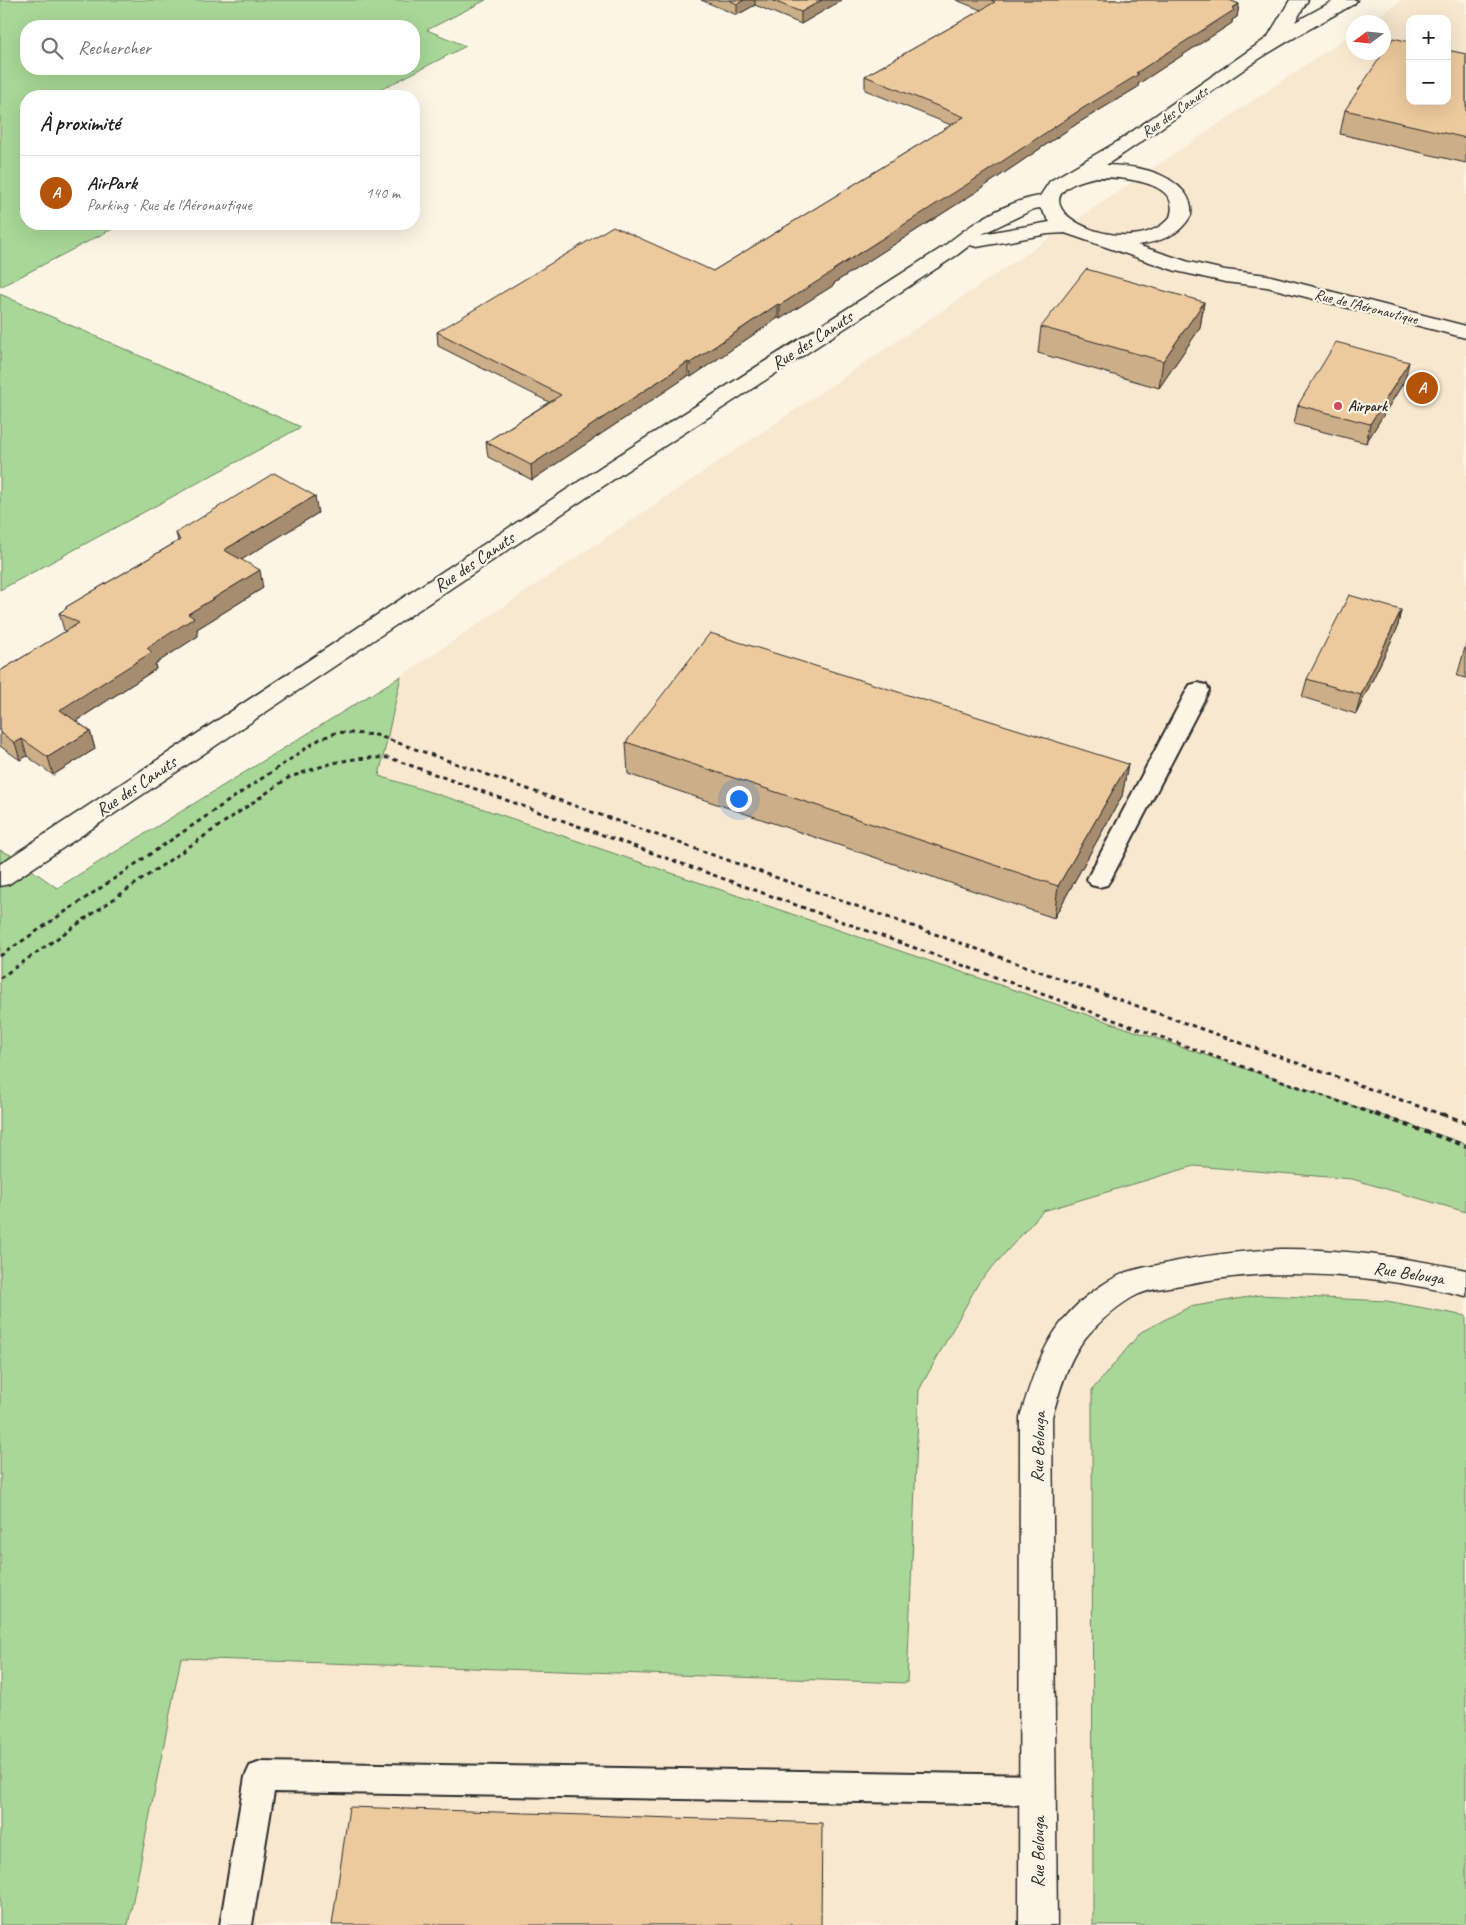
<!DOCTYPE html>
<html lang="fr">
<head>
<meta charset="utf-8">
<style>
	:root { --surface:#fff; --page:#f2f2f2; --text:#202124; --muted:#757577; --line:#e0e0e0; --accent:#b45309 }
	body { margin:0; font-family:Caveat,sans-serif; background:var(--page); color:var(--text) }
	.controls { position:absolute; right:15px; top:15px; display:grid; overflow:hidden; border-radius:10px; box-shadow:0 5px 20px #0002 }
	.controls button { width:45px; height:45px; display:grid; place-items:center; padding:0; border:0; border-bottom:1px solid var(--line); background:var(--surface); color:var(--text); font:25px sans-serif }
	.compass { position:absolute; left:1346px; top:15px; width:45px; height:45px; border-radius:50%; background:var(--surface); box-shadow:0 5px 20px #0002; rotate:255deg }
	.you { position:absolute; left:738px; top:798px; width:18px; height:18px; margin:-12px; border:4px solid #fff; border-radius:50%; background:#1a73e8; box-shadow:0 0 0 8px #1a73e833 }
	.badge { display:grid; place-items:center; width:32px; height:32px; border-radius:50%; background:var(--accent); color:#fff; font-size:16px; font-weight:700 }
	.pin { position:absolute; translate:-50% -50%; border:2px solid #fff; box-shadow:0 1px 5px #0006 }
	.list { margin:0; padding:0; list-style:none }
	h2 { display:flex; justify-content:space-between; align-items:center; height:65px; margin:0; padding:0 20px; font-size:21px }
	h2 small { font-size:16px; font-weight:400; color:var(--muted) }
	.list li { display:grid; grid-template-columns:32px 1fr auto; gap:15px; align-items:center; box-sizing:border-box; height:75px; padding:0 20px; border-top:1px solid var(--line) }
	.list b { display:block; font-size:19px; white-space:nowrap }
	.list p { margin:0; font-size:16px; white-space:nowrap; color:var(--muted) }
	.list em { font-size:16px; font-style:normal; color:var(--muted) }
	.icon { flex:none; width:28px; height:28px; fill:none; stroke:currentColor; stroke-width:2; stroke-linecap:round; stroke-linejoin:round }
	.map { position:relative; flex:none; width:1466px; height:1925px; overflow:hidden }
	.search { position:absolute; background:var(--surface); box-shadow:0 5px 20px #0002; left:20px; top:20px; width:400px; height:55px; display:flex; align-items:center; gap:12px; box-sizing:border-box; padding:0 18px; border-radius:20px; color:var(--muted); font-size:19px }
	.panel { position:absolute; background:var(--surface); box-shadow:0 5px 20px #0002; left:20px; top:90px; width:400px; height:140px; border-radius:20px }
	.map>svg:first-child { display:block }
</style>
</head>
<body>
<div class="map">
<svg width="1466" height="1925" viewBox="0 0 1466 1925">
	<rect width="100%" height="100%" fill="#fcf5e5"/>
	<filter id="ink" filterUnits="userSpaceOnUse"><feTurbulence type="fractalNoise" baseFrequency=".02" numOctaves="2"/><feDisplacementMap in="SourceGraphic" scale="10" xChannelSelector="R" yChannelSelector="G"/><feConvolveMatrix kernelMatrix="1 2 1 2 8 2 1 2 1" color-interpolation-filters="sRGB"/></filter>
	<g filter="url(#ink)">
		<path fill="#f8e8d0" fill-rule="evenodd" d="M1402,0H1457L1466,2V1925H128L181,1658L401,676L1353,33L1354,52H1384V22H1369ZM1410,19H1447V101H1410Z"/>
		<g fill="#a8d797" stroke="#6a8161" fill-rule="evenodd">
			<path d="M0,0H486L427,30L466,46L368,96H26V224H122L0,287ZM26,26H414V69H26Z"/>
			<path d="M0,293V294L301,427L0,590Z"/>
			<path d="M401,676L379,776L475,806L1466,1144V1212L1352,1179L1194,1166L1043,1211L979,1282L919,1390L907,1683L181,1658L128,1925H0V850L11,855L57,888Z"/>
			<path d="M1260,1295L1387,1301L1466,1316V1925H1093L1092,1390L1141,1332L1189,1307Z"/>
		</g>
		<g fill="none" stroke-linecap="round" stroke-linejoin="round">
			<g stroke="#2b2b2b" stroke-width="4">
				<g id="lane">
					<path d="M1198,683L1206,685L1209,690L1111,879L1107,885L1099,887L1091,885L1087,879L1187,690L1190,685Z"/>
					<path d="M261,1762L1038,1775L1049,1779L1054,1790L1049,1801L1038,1805L274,1792L252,1925H220L245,1777L250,1766Z"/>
				</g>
			</g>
			<g stroke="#2b2b2b" stroke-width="3">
				<g id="street">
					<path d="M1290,0H1308L1295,22L1335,0H1357L1354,4C1321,23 1288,40 1256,61C1205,95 1157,133 1106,165C1134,166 1166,170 1185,193C1190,200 1192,206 1191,215C1180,236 1159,242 1137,245L1189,262L1225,270L1267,275L1466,326V338L1267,287L1225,282L1176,271L1065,233L1048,234L977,247L970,245L957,255L629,469L9,884L0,886V864L613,459L943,247C970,224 1004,202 1040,196L1050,181L1117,142L1267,38ZM1096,177C1117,177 1183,180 1170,217C1129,268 995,198 1096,177ZM1040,208L1050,222L982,234L1034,209Z"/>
					<path d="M1281,1249C1344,1249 1404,1257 1466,1270V1296C1374,1275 1281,1265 1187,1284C1172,1287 1153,1288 1139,1294C1120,1303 1100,1321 1086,1337C1068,1359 1060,1390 1052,1417L1057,1925H1019L1020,1417C1030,1385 1040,1350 1061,1323C1074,1305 1096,1287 1116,1277C1131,1269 1147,1267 1164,1264C1203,1255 1241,1251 1281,1249Z"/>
				</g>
			</g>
			<g stroke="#2b2b2b" stroke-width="3" stroke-dasharray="4.5 4" stroke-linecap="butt">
				<path d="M0,956L320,739L338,732L376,735L1446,1116"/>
				<path d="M0,978L288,778C327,764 348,756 390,758L1379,1116"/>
			</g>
			<g stroke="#2b2b2b" stroke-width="4" stroke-dasharray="6 4.5" stroke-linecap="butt">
				<path d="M1375,1114L1466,1146"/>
				<path d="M1442,1114L1466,1123"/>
			</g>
			<use href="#lane" fill="#fcf5e5" fill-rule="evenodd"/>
			<use href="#street" fill="#fcf5e5" fill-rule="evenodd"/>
		</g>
		<g fill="#ccae88" stroke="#2b2b2b">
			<path d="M701,0H842L801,24L755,5L737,15Z"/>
			<path d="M956,0H1229L1239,4L1237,17L1232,20V23L1138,84V87L1078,123L976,192L834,283V285L780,319L778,318L691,377L688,376L532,480L488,457L486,442L549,402L438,346L437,332L713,271L951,125L865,90V76L981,10Z"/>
			<path d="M1466,54V163L1340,134L1345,110Z"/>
			<path d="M1204,302L1200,328L1159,388L1038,353L1041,327Z"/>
			<path d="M1405,380L1366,443L1294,424L1298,405Z"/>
			<path d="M318,513L241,560L263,588L197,629L198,636L155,664L156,669L76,721L90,731L95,749L53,775L27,756L20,760L0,746V671L66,631L64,630L59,613L66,609V607L178,541L176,533Z"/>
			<path d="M1401,610L1397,629L1356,714L1302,697L1307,679Z"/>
			<path d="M1466,644V678L1457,676Z"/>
			<path d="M626,742L1128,764L1122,796L1054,918L628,774Z"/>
		</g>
		<g fill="#a68d6f" stroke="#2b2b2b">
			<path d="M744,0H755V5L737,15V4Z"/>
			<path d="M822,0H842L801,24V12Z"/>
			<path d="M1239,4L1237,17L1232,20V23L1138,84V87L1078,123L976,192L834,283V285L780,319V305L1136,73Z"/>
			<path d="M1204,302L1200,328L1159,388L1163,361Z"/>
			<path d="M778,304V318L691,377L690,363Z"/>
			<path d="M688,362V376L532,480L531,465Z"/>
			<path d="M1409,362L1405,380L1366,443L1370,424Z"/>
			<path d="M315,496L318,513L228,568L224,550Z"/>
			<path d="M260,570L263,588L197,629L198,636L155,664L156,669L65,728L60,710L147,648L188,614Z"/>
			<path d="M1401,610L1397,629L1356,714L1361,695Z"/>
			<path d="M90,731L95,749L53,775L48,757Z"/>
			<path d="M22,739L27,756L20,760L15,743Z"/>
			<path d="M1128,764L1122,796L1054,918L1058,886Z"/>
		</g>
		<g fill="#edca9e" stroke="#2b2b2b">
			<path d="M729,0H744L737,4Z"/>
			<path d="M771,0H822L801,12Z"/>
			<path d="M991,0H1229L1239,4L1232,8L1234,10L1136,73L1139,74L1080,110L977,178L833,270L834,271L780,305L778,304L690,363L688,362L531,465L486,442L561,395L437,332L613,226L713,271L964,117L865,76L995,2Z"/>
			<path d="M1393,38L1410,42V101H1447V50L1466,54V138L1345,110Z"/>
			<path d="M1086,269L1204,302L1163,361L1041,327Z"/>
			<path d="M1336,342L1409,362L1370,424L1298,405Z"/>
			<path d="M274,473L315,496L224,550L260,570L188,614L194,618L147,648L152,652L60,710L90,731L48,757L22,739L15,743L0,732V671L79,623L59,613L67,608L66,607L180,540L176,533Z"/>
			<path d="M1349,595L1401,610L1361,695L1307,679Z"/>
			<path d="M710,633L1128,764L1058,886L626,742Z"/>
			<path d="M349,1807L822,1823L821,1925H332Z"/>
		</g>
	</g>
	<circle fill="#d1495b" stroke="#fcf5e5" stroke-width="2" cx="1338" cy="406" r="5"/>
	<g text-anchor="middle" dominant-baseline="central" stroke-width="4.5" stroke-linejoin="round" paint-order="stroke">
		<g font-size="15" fill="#2b2b2b" stroke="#fcf5e5">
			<text transform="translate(1175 112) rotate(-35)">Rue des Canuts</text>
			<text transform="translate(1366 307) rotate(14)">Rue de l'Aéronautique</text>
		</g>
		<g font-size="15" font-weight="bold" fill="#2b2b2b" stroke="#fcf5e5" text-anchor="start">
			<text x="1348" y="406">Airpark</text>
		</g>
		<g font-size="18" fill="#2b2b2b" stroke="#fcf5e5">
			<text transform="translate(812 340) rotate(-33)">Rue des Canuts</text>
			<text transform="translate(474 562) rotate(-34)">Rue des Canuts</text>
			<text transform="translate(136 786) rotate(-34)">Rue des Canuts</text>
			<text transform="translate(1409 1273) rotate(9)">Rue Belouga</text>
			<text transform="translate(1038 1447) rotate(-88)">Rue Belouga</text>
			<text transform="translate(1038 1852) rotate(-90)">Rue Belouga</text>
		</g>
	</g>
</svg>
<div class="controls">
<button>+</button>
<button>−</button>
</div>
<svg class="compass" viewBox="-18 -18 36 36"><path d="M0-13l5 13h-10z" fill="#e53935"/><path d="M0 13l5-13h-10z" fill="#757577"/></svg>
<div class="you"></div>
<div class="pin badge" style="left:1422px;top:388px">A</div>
<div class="search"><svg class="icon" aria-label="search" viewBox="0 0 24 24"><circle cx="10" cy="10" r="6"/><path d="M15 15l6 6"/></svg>Rechercher</div>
<section class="panel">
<h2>À proximité<small></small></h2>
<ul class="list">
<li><span class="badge">A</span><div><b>AirPark</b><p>Parking · Rue de l'Aéronautique</p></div><em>140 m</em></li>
</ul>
</section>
</div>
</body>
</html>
